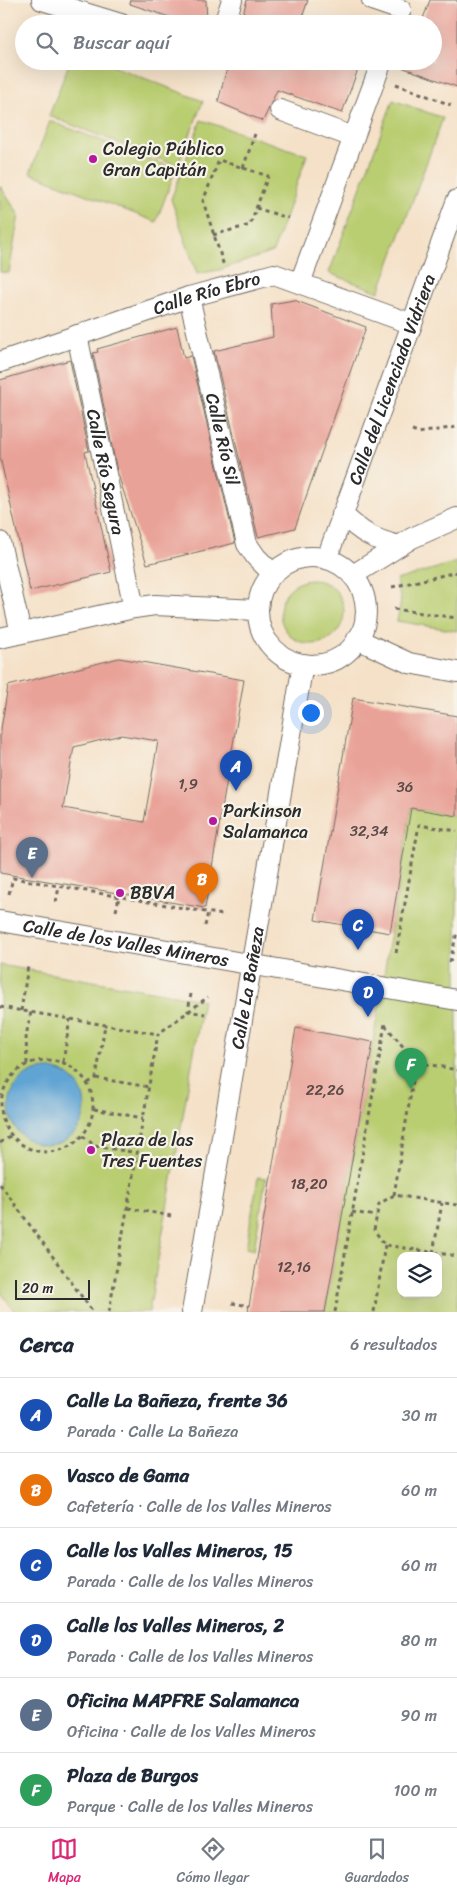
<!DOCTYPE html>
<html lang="es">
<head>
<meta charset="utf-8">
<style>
	:root { --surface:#fff; --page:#f2f2f3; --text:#1f2937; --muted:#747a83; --line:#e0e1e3; --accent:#db2777 }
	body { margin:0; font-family:Sriracha,sans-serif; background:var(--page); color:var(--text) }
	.controls { position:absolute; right:15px; bottom:15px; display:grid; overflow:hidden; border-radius:10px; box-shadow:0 5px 20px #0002 }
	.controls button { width:45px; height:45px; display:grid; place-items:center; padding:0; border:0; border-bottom:1px solid var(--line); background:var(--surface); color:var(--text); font:25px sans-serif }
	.scale { position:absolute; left:15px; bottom:12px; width:75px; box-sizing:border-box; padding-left:5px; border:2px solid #2b2b2b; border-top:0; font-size:14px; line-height:18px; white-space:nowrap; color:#2b2b2b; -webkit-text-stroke:4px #f7f3e8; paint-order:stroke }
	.you { position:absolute; left:310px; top:712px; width:18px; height:18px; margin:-12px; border:4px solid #fff; border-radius:50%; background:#1a73e8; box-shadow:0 0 0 8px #1a73e833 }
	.badge { display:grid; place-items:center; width:32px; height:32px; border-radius:50%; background:var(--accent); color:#fff; font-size:16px; font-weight:700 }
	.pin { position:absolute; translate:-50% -41px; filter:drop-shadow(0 1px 2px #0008) }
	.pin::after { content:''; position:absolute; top:26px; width:18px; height:15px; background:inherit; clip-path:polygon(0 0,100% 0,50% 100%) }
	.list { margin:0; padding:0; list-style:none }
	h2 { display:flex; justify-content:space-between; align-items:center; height:65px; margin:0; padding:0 20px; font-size:21px }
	h2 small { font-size:16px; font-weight:400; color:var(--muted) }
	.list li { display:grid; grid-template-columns:32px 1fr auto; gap:15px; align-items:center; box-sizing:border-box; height:75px; padding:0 20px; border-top:1px solid var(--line) }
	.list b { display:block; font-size:19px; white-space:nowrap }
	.list p { margin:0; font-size:16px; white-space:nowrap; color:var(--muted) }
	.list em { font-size:16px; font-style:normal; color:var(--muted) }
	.icon { flex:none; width:28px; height:28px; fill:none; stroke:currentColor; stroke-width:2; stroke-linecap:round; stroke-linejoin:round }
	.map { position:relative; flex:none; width:457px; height:1312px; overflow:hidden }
	.search { position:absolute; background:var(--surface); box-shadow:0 5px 20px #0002; left:15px; right:15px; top:15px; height:55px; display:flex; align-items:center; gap:12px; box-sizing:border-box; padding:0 18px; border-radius:28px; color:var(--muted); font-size:19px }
	.sheet { height:515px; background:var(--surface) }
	nav { display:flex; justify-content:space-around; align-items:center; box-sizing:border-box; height:70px; border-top:1px solid var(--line); background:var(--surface); font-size:14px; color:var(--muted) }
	nav a { display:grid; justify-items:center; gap:2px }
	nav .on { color:var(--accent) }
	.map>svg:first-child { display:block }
</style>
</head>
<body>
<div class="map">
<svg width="457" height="1312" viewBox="0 0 457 1312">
	<rect width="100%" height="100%" fill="#f7f3e8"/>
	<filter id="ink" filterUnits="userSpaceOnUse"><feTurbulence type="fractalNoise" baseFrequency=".02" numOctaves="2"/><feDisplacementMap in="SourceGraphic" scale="10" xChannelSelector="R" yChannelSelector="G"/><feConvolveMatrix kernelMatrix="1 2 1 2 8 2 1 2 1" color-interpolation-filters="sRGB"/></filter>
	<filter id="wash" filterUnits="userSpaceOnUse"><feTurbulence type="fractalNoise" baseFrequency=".0096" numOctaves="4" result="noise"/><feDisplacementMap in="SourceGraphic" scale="20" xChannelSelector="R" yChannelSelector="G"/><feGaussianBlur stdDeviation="1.12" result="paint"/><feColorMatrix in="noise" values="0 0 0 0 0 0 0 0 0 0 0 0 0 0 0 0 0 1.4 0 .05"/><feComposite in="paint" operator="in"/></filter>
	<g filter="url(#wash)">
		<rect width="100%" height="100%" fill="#f5e1c8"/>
		<g fill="#b9cd71" stroke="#727c4e" fill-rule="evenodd">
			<path d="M70,61H100L203,101L178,166L49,116Z"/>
			<path d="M393,100L443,118L379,292L329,273Z"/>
			<path d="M201,120L307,155L273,252L219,270L197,274L171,199Z"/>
			<path d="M50,121L176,169L156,222L30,173Z"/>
			<path d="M0,186L19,215L9,273L0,272Z"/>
			<path d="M457,562V631L397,621L401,601L396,580Z"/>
			<circle cx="312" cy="612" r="32"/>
			<path d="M411,808L457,816V1312H325L373,1042ZM401,1256H438V1293H401Z"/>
			<path d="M0,965L203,1000L149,1312H15L0,1291Z"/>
			<path d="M258,1177L266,1178L254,1250L246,1248Z"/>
		</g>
		<circle fill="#60a4d4" stroke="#466880" cx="47" cy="1107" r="38"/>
		<g id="blocks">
			<g fill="#e9a298" fill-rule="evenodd">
				<path d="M131,0H206L207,24H191L130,4Z"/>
				<path d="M247,0H308L300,24H240Z"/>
				<path d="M430,0H457V87L393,64L394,61H433V24H421Z"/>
				<path d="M229,61H361L342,113L277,90L263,121L218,102Z"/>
				<path d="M294,300L366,327L295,528L258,537L214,351L273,337L271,304Z"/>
				<path d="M177,327L184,358L191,356L235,543L147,564L117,471L93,353L98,352L97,349Z"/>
				<path d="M70,360L89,451L85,452L111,572L30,591L0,457V380Z"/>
				<path d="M119,658L244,680L205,908L0,873V735L8,686ZM121,735L158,741L144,822L63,808L74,747Z"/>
				<path d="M353,698L457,716V816L411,808L390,933L315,920Z"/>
				<path d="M296,1028L373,1042L325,1312H248Z"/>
			</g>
		</g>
	</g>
	<g filter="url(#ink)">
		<use href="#blocks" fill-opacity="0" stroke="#726b62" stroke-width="1"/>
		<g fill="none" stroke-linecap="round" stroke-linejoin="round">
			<g stroke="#726b62" stroke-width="22">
				<g id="minor">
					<path d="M42,0L121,24"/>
					<path d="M372,0L401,10"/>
					<path d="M224,24L232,0"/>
					<path d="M280,110L353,137"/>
					<path d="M300,283L382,61"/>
					<path id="s1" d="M189,297L247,544L256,557L272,573"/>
					<path id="s2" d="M77,335L134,608"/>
					<path id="s3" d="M0,362L189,297L274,274L412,324"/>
					<path d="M342,514C362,533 372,539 399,546"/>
					<path d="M0,542L21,633"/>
					<circle cx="312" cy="611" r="54"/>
					<path id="s4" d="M327,558L457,200"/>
					<path d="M353,575L412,538L457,518"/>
					<path d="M0,638L134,608L155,605L257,610"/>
					<path d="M357,639L409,663L457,672"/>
					<path id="s5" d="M0,921L457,1000"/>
					<path id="s6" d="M192,1312L303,664"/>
				</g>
			</g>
			<g stroke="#726b62" stroke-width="3" stroke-dasharray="4 4" stroke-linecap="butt">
				<path d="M396,84L451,105"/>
				<path d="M243,168L255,134"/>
				<path d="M256,208L288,218"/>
				<path d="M213,235L250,225L268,176L219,160L203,201L224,266"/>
				<path d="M412,431L418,433L457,427"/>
				<path d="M392,587L457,572"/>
				<path d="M394,609L457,618"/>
				<path d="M9,894L13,878L223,915"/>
				<path d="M56,902L59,887"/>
				<path d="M116,911L119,897"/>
				<path d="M205,926L208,912"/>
				<path d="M396,953L419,825L457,831"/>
				<path d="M450,962L457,932"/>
				<path d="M191,994L188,1011L205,1014"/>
				<path d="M0,1007L158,1034"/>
				<path d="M21,1011L28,966"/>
				<path d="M385,1025L416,1062"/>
				<circle cx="47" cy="1106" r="46"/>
				<path d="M63,1062L70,1019"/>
				<path d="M27,1064L26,1036L31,1012"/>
				<path d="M96,1078L149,1087"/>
				<path d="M88,1083L96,1078L105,1025"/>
				<path d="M94,1109L143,1118"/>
				<path d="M83,1136L95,1146L138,1153"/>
				<path d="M0,1143L11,1136"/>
				<path d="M0,1184L93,1312"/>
				<path d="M394,1195L416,1062L457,1070"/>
				<path d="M457,1205L394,1195L379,1204L374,1230L385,1245L457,1256"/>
				<path d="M128,1208L171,1216"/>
				<path d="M352,1212L376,1216"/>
				<path d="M433,1253L442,1203"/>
				<path d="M232,1303L249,1306"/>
				<path d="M109,1312L158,1034L208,997"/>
				<path d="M335,1312L385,1024"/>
				<path d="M374,1312L385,1245"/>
			</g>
			<use href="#minor" stroke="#fff" stroke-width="20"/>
		</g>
	</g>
	<g fill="#b5179e" stroke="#f7f3e8" stroke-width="2">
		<circle cx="93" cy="159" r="5"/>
		<circle cx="213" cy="821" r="5"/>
		<circle cx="120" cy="893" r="5"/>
		<circle cx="91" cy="1150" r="5"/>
	</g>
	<g text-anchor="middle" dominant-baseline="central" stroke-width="4.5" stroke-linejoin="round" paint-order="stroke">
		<g font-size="15" fill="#5a4946">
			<text x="188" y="784">1,9</text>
			<text x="405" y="787">36</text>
			<text x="369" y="831">32,34</text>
			<text x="325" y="1090">22,26</text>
			<text x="309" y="1184">18,20</text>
			<text x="294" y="1267">12,16</text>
		</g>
		<g font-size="18" fill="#2b2b2b" stroke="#f7f3e8" text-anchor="start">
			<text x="103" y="149">Colegio Público<tspan x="103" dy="21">Gran Capitán</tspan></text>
			<text x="223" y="811">Parkinson<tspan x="223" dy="21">Salamanca</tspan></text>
			<text x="130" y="893">BBVA</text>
			<text x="101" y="1140">Plaza de las<tspan x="101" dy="21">Tres Fuentes</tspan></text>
		</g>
		<g font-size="18" fill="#2b2b2b" stroke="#f7f3e8">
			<text stroke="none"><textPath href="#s3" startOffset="218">Calle Río Ebro</textPath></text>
			<text stroke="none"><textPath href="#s4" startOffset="190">Calle del Licenciado Vidriera</textPath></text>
			<text stroke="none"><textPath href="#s1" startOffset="146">Calle Río Sil</textPath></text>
			<text stroke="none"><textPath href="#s2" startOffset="140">Calle Río Segura</textPath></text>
			<text stroke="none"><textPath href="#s5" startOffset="128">Calle de los Valles Mineros</textPath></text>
			<text stroke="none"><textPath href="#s6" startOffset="329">Calle La Bañeza</textPath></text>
		</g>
	</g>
</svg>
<div class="controls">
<button><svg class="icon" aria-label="layers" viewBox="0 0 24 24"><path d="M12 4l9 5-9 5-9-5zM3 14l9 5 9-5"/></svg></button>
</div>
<div class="scale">20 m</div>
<div class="you"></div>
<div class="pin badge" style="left:236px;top:791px;background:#1a4fb4">A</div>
<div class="pin badge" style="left:202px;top:904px;background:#e8710a">B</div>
<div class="pin badge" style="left:358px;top:950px;background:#1a4fb4">C</div>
<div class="pin badge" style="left:368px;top:1017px;background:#1a4fb4">D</div>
<div class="pin badge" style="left:32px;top:878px;background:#5c6f8a">E</div>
<div class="pin badge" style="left:411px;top:1089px;background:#2e9e5b">F</div>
<div class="search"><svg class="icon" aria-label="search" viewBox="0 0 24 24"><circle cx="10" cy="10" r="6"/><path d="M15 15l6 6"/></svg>Buscar aquí</div>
</div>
<section class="sheet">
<h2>Cerca<small>6 resultados</small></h2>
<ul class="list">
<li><span class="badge" style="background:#1a4fb4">A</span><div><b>Calle La Bañeza, frente 36</b><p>Parada · Calle La Bañeza</p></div><em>30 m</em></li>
<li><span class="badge" style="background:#e8710a">B</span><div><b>Vasco de Gama</b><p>Cafetería · Calle de los Valles Mineros</p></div><em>60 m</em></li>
<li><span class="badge" style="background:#1a4fb4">C</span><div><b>Calle los Valles Mineros, 15</b><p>Parada · Calle de los Valles Mineros</p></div><em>60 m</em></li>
<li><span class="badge" style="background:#1a4fb4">D</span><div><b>Calle los Valles Mineros, 2</b><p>Parada · Calle de los Valles Mineros</p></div><em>80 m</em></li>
<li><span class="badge" style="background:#5c6f8a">E</span><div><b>Oficina MAPFRE Salamanca</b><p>Oficina · Calle de los Valles Mineros</p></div><em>90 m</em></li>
<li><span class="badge" style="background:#2e9e5b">F</span><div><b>Plaza de Burgos</b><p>Parque · Calle de los Valles Mineros</p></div><em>100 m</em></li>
</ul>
</section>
<nav>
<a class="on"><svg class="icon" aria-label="map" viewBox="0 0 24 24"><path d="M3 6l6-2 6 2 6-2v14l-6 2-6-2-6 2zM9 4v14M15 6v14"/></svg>Mapa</a>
<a><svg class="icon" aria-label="directions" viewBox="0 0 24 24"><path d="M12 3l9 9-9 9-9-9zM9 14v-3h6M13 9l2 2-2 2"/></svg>Cómo llegar</a>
<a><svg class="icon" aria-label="saved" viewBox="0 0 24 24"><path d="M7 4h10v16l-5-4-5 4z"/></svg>Guardados</a>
</nav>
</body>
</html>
